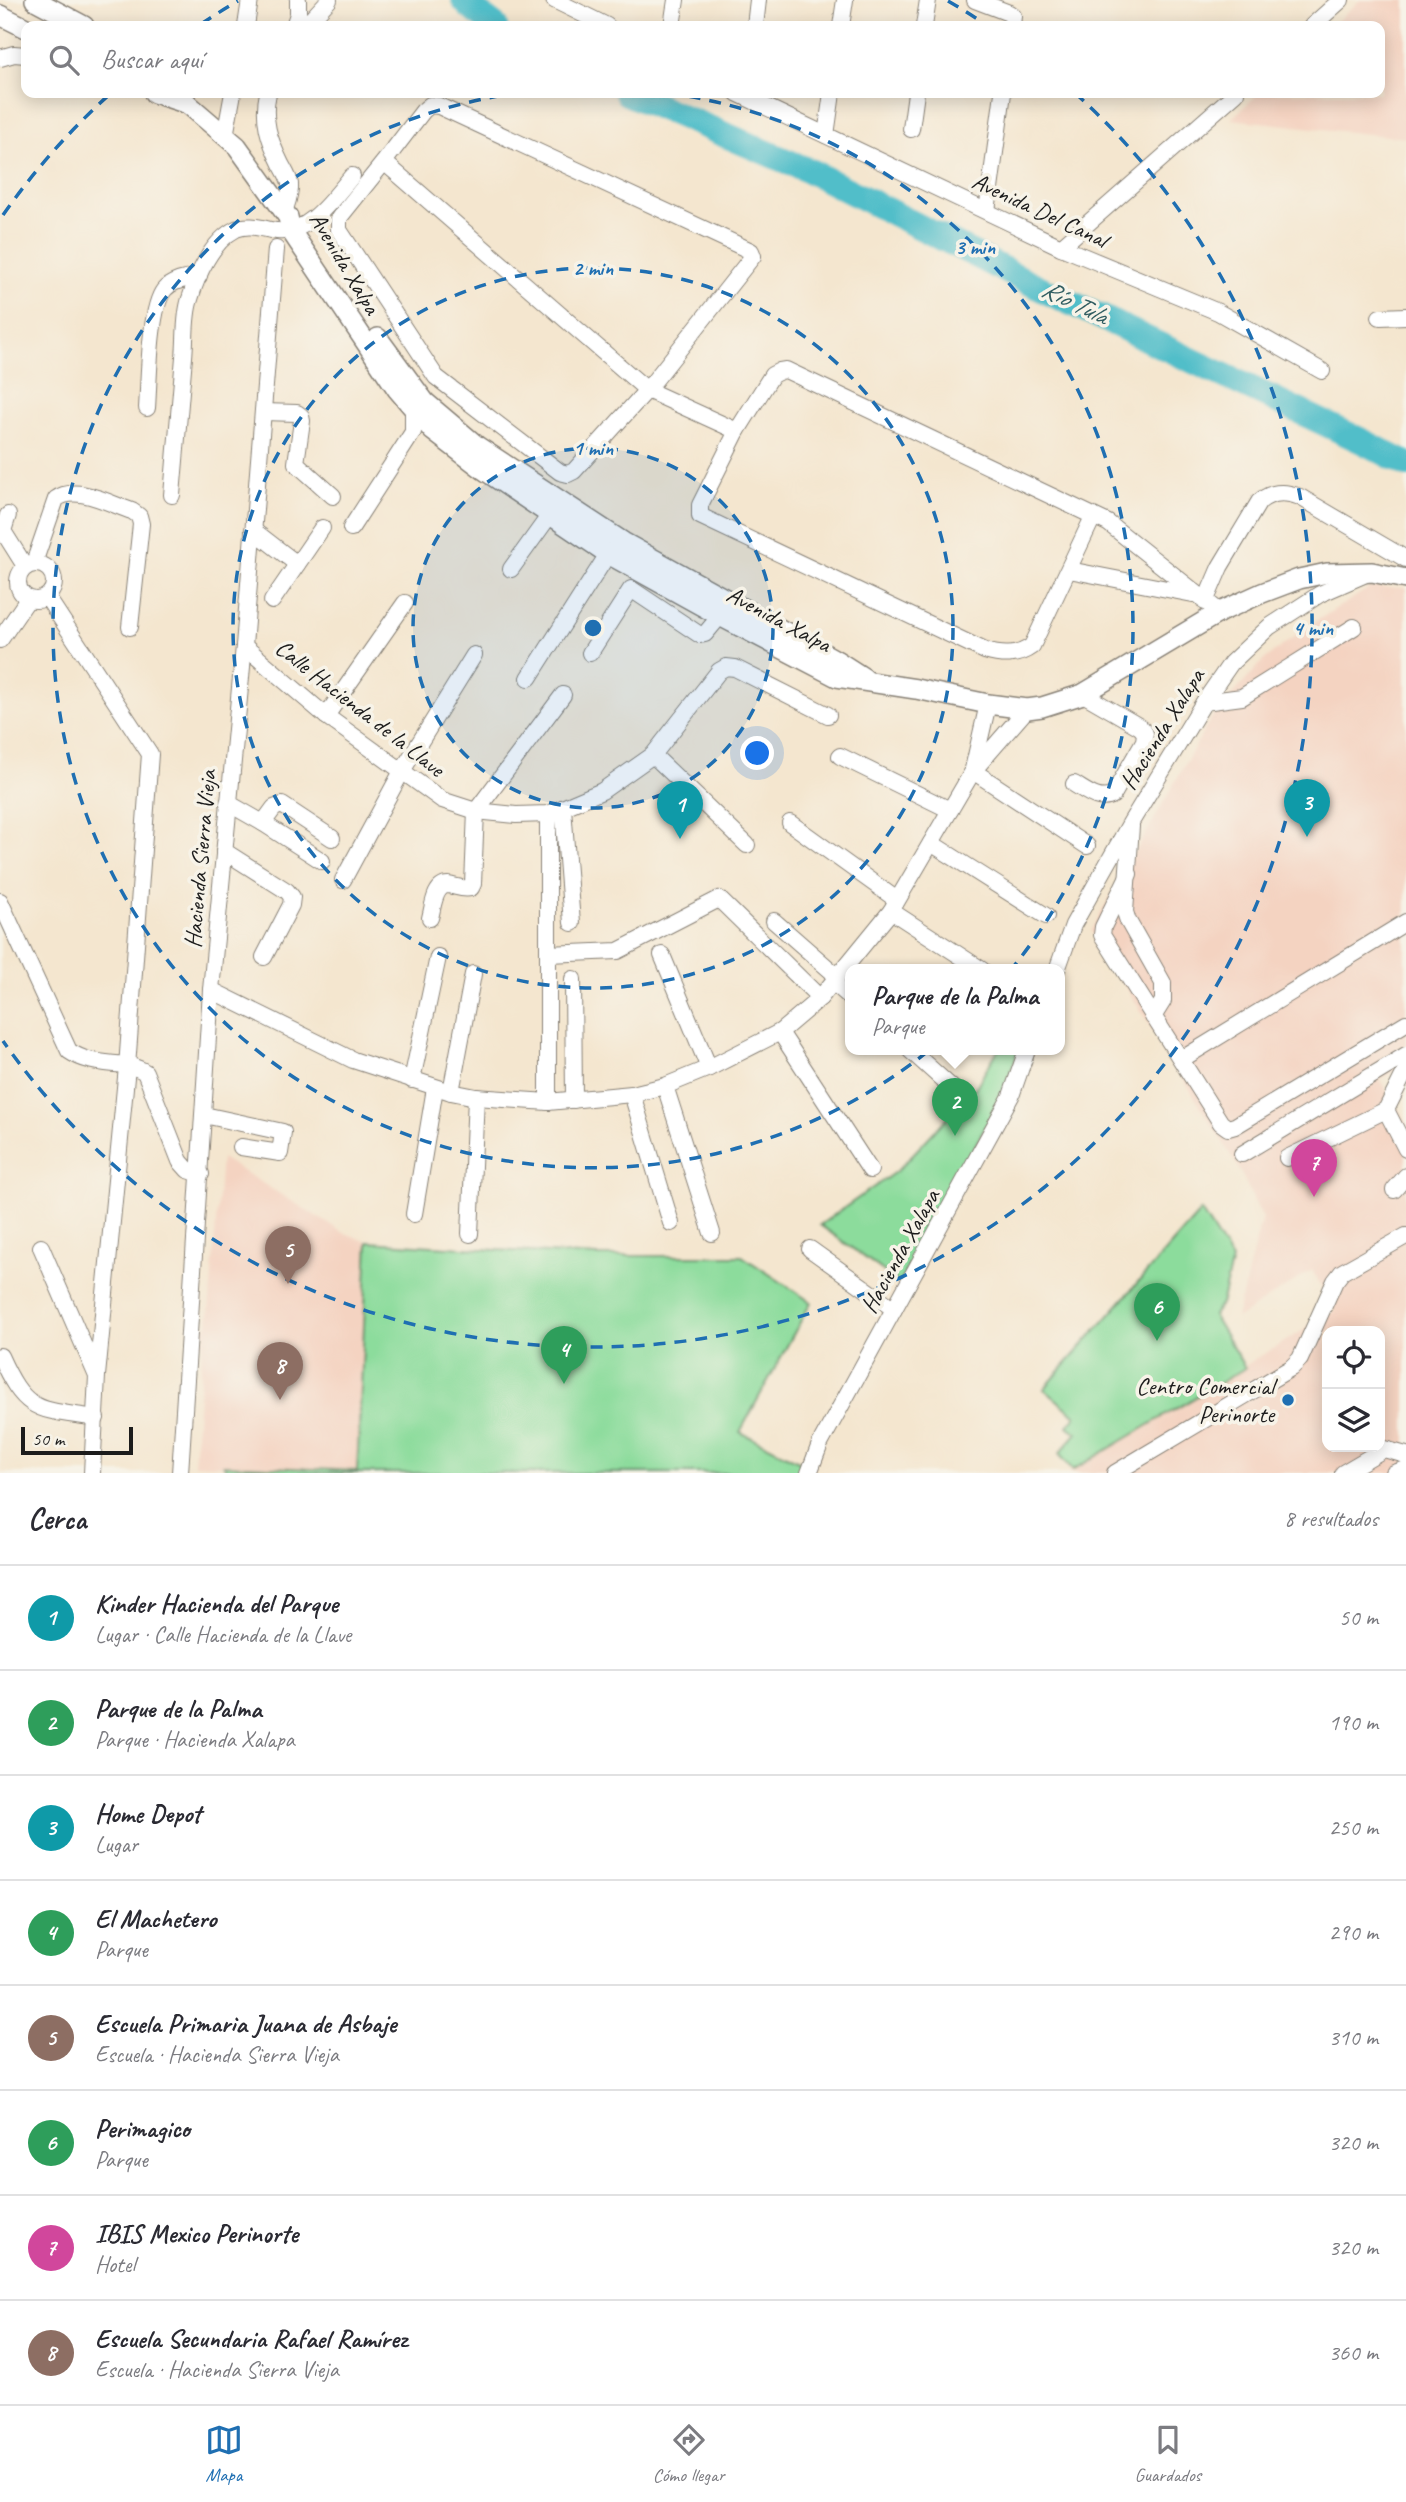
<!DOCTYPE html>
<html lang="es">
<head>
<meta charset="utf-8">
<style>
	:root { --surface:#fff; --page:#f7f7f7; --text:#2b2b33; --muted:#7c7c81; --line:#e1e1e2; --accent:#1f6fb2 }
	body { margin:0; font-family:Caveat,sans-serif; background:var(--page); color:var(--text) }
	.controls { position:absolute; right:21px; bottom:21px; display:grid; overflow:hidden; border-radius:14px; box-shadow:0 4px 18px #0003 }
	.controls button { width:63px; height:63px; display:grid; place-items:center; padding:0; border:0; border-bottom:2px solid var(--line); background:var(--surface); color:var(--text); font:35px sans-serif }
	.scale { position:absolute; left:21px; bottom:18px; width:112px; box-sizing:border-box; padding-left:7px; border:4px solid #1c1c1c; border-top:0; font-size:19px; line-height:24px; white-space:nowrap; color:#1c1c1c; -webkit-text-stroke:5px #f7f3e8; paint-order:stroke }
	.you { position:absolute; left:758px; top:754px; width:24px; height:24px; margin:-18px; border:5px solid #fff; border-radius:50%; background:#1a73e8; box-shadow:0 0 0 10px #1a73e833 }
	.badge { display:grid; place-items:center; width:46px; height:46px; border-radius:50%; background:var(--accent); color:#fff; font-size:23px; font-weight:700 }
	.pin { position:absolute; translate:-50% -58px; filter:drop-shadow(0 2px 4px #0008) }
	.pin::after { content:''; position:absolute; top:37px; width:24px; height:21px; background:inherit; clip-path:polygon(0 0,100% 0,50% 100%) }
	.popup { position:absolute; left:845px; top:964px; width:220px; height:91px; box-sizing:border-box; display:grid; place-content:center; border-radius:14px; background:var(--surface); filter:drop-shadow(0 2px 5px #0005); font-size:23px; white-space:nowrap; color:var(--muted) }
	.popup b { font-size:26px; color:var(--text) }
	.popup::after { content:''; position:absolute; left:50%; top:100%; margin-left:-14px; border:14px solid transparent; border-top-color:var(--surface) }
	.list { margin:0; padding:0; list-style:none }
	h2 { display:flex; justify-content:space-between; align-items:center; height:91px; margin:0; padding:0 28px; font-size:30px }
	h2 small { font-size:23px; font-weight:400; color:var(--muted) }
	.list li { display:grid; grid-template-columns:46px 1fr auto; gap:21px; align-items:center; box-sizing:border-box; height:105px; padding:0 28px; border-top:2px solid var(--line) }
	.list b { display:block; font-size:26px; white-space:nowrap }
	.list p { margin:0; font-size:23px; white-space:nowrap; color:var(--muted) }
	.list em { font-size:23px; font-style:normal; color:var(--muted) }
	.icon { flex:none; width:38px; height:38px; fill:none; stroke:currentColor; stroke-width:2; stroke-linecap:round; stroke-linejoin:round }
	.map { position:relative; flex:none; width:1406px; height:1473px; overflow:hidden }
	.search { position:absolute; background:var(--surface); box-shadow:0 4px 18px #0003; left:21px; right:21px; top:21px; height:77px; display:flex; align-items:center; gap:18px; box-sizing:border-box; padding:0 24px; border-radius:14px; color:var(--muted); font-size:26px }
	.sheet { height:931px; background:var(--surface) }
	nav { display:flex; justify-content:space-around; align-items:center; box-sizing:border-box; height:98px; border-top:2px solid var(--line); background:var(--surface); font-size:19px; color:var(--muted) }
	nav a { display:grid; justify-items:center; gap:4px }
	nav .on { color:var(--accent) }
	.map>svg:first-child { display:block }
</style>
</head>
<body>
<div class="map">
<svg width="1406" height="1473" viewBox="0 0 1406 1473">
	<rect width="100%" height="100%" fill="#f7f3e8"/>
	<filter id="ink" filterUnits="userSpaceOnUse"><feTurbulence type="fractalNoise" baseFrequency=".0143" numOctaves="2"/><feDisplacementMap in="SourceGraphic" scale="14" xChannelSelector="R" yChannelSelector="G"/><feConvolveMatrix kernelMatrix="1 2 1 2 8 2 1 2 1" color-interpolation-filters="sRGB"/></filter>
	<filter id="wash" filterUnits="userSpaceOnUse"><feTurbulence type="fractalNoise" baseFrequency=".00686" numOctaves="4" result="noise"/><feDisplacementMap in="SourceGraphic" scale="28" xChannelSelector="R" yChannelSelector="G"/><feGaussianBlur stdDeviation="1.57" result="paint"/><feColorMatrix in="noise" values="0 0 0 0 0 0 0 0 0 0 0 0 0 0 0 0 0 1.4 0 .05"/><feComposite in="paint" operator="in"/></filter>
	<g filter="url(#wash)">
		<rect width="100%" height="100%" fill="#f4e6cf"/>
		<g fill="#f4d3c1" fill-rule="evenodd">
			<path d="M1360,0H1406V138L1231,119L1259,93H1380V26H1332Z"/>
			<path d="M1371,587L1406,588V1064L1380,1080L1406,1122V1473H1068L1335,1311L1312,1270L1236,1319L1262,1217L1237,1165L1091,931L1210,720L1264,660L1308,626ZM1327,1331H1380V1447H1327Z"/>
			<path d="M221,1158L342,1232L368,1242L357,1471L194,1464L204,1326H208Z"/>
		</g>
		<g fill="#8cdc9c" stroke="#547c5c" stroke-width="2">
			<path d="M998,1050H1019L999,1102L900,1283L820,1225L898,1170L976,1087Z"/>
			<path d="M1201,1211L1232,1260L1221,1304L1213,1315L1245,1368L1073,1470L1059,1454L1077,1433L1068,1426L1076,1416L1044,1389Z"/>
			<path d="M368,1242L596,1256H742L811,1302L740,1432L809,1466L807,1473H228L224,1465L357,1471Z"/>
		</g>
		<g fill="none" stroke-linecap="round" stroke-linejoin="round">
			<g stroke="#51bec9" stroke-width="26">
				<path d="M464,0L470,7L495,26"/>
				<path d="M627,93L812,172L1050,293L1364,442L1406,464"/>
			</g>
		</g>
	</g>
	<g filter="url(#ink)">
		<g fill="none" stroke-linecap="round" stroke-linejoin="round">
			<g stroke="#888176" stroke-width="18">
				<g id="minor">
					<path d="M554,0L607,26"/>
					<path d="M975,0L1009,13L1013,16L1012,26"/>
					<path d="M246,26L250,0"/>
					<path d="M294,26L298,14V0"/>
					<path d="M305,26L329,0"/>
					<path d="M672,26L676,0"/>
					<path d="M755,26L758,0"/>
					<path d="M841,26L845,0"/>
					<path d="M924,26L928,0"/>
					<path d="M1312,26L1341,0"/>
					<path d="M0,58L14,54L26,55"/>
					<path d="M268,93C262,119 269,140 281,164C284,170 289,177 290,184C291,194 287,203 284,212"/>
					<path d="M737,93L1061,247L1218,312L1322,371"/>
					<path d="M911,129L916,93"/>
					<path d="M826,135L832,93"/>
					<path d="M225,136L233,93"/>
					<path d="M384,162L339,218V230L436,377L560,472L568,474L574,471L647,390L753,256L751,251L439,106L430,105L423,111L384,162L647,390L737,431L772,375L780,371L786,370L1108,523L1220,612"/>
					<path d="M987,211L1003,93"/>
					<path d="M1061,247L1236,93"/>
					<path d="M1380,317L1406,316"/>
					<path d="M147,408C149,382 149,309 164,290C172,280 187,279 199,276"/>
					<path d="M263,412L297,413L301,416L302,421L296,463L333,496"/>
					<path d="M737,431L700,505V516L985,651C1002,656 1017,657 1032,646L1093,517"/>
					<path d="M172,495C176,449 180,403 184,357C186,338 184,316 190,299C197,275 212,241 236,229C250,223 263,229 277,231C309,235 334,197 352,176"/>
					<path d="M8,515L3,531L25,566"/>
					<path d="M351,528L413,432V409L420,405"/>
					<path d="M253,530L297,564"/>
					<path d="M34,563L56,499C76,484 110,504 132,511L139,516L141,524L130,627"/>
					<circle cx="36" cy="582" r="18"/>
					<path d="M511,569L557,505"/>
					<path d="M1069,570L1193,594"/>
					<path d="M47,597L150,754L127,1067L97,1376L92,1473"/>
					<path d="M272,601L322,528"/>
					<path d="M1205,602L1220,567L1259,502C1271,491 1285,491 1300,497L1406,559"/>
					<path d="M0,640L28,599"/>
					<path d="M244,646L326,716L442,800L476,811L516,815L548,814L602,791L653,755L719,671L726,667L735,668L828,715"/>
					<path d="M590,653L631,589L700,635L705,634L720,616"/>
					<path d="M529,678L608,554"/>
					<path d="M1204,702L1242,697L1354,627"/>
					<path d="M326,716L405,603"/>
					<path d="M653,755L747,845"/>
					<path d="M840,756L950,810"/>
					<path d="M973,769L988,704"/>
					<path d="M973,771L1087,846"/>
					<path d="M1074,784C1086,791 1100,803 1113,795L1144,741L1145,733L1140,727L1083,694"/>
					<path d="M228,803L263,823"/>
					<path d="M563,808L572,923"/>
					<path d="M548,814V1102"/>
					<path d="M790,823L897,900"/>
					<path d="M1131,826L1125,912L1128,921L1163,983V1001L1153,1017"/>
					<path d="M931,843L1046,916"/>
					<path d="M224,851L287,891L292,897L291,905L264,957"/>
					<path d="M322,861L263,823L274,808L282,805L332,838"/>
					<path d="M1129,874L1103,927L1102,935L1221,1123L1228,1128L1235,1126L1406,1023"/>
					<path d="M343,880L402,771L474,655"/>
					<path d="M0,901L69,1051C95,1069 125,1059 145,1072L180,1161L188,1170L201,1174"/>
					<path d="M891,911L982,970"/>
					<path d="M430,918C433,908 434,885 448,885C456,886 462,890 471,888L473,884L476,811L563,695"/>
					<path d="M774,921L837,976"/>
					<path d="M548,954L618,951L719,899L820,998"/>
					<path d="M662,955L709,1068"/>
					<path d="M1057,970L1073,925L1131,822L1204,702L1231,663L1269,627L1320,594L1366,574"/>
					<path d="M573,979L574,1100"/>
					<path d="M833,982L850,997"/>
					<path d="M211,990L353,1060L451,1092L476,1097L548,1102L632,1094L665,1086L709,1068L780,1032L820,998L891,911L973,771L1027,709"/>
					<path d="M780,1032L870,1170"/>
					<path d="M910,1050L951,1087"/>
					<path d="M1182,1059L1406,922"/>
					<path d="M412,1080L438,957"/>
					<path d="M665,1086L712,1233"/>
					<path d="M451,1092L473,974"/>
					<path d="M632,1094L671,1223"/>
					<path d="M1386,1110L1406,1149"/>
					<path d="M204,1115L283,1132L280,1153L241,1147"/>
					<path d="M1242,1154L1406,1055"/>
					<path d="M1287,1158L1386,1110L1406,1070"/>
					<path d="M1394,1190L1406,1176"/>
					<path d="M414,1214L435,1088"/>
					<path d="M470,1234L476,1097"/>
					<path d="M41,1247L96,1374"/>
					<path d="M810,1249L894,1309"/>
					<path d="M0,1356C26,1414 38,1409 96,1418"/>
					<path d="M180,1473L211,990L244,646L276,249"/>
					<path d="M809,1473L820,1444L1011,1096L1027,1050"/>
					<path d="M1115,1473L1291,1368L1300,1359L1335,1281L1342,1272L1406,1236"/>
					<path d="M1343,1473L1384,1449L1406,1455"/>
					<path d="M1394,1473L1406,1469"/>
				</g>
			</g>
			<g stroke="#888176" stroke-width="22">
				<g id="major">
					<path d="M35,0L84,26"/>
					<path d="M0,15L26,28"/>
					<path d="M154,93L188,104"/>
					<path d="M179,93L188,104L237,146L288,217L291,231L397,389L433,431L484,470L608,554L720,616L837,677L916,689L988,704L1027,709L1042,707L1083,694L1220,612L1262,593L1299,579L1327,573L1372,572L1406,579"/>
					<path d="M378,338L425,402L477,446L623,542L836,660L864,678"/>
				</g>
			</g>
			<use href="#minor" stroke="#fff" stroke-width="16"/>
			<use href="#major" stroke="#fff" stroke-width="19"/>
		</g>
	</g>
	<circle cx="593" cy="628" r="180" fill="#1f6fb2" fill-opacity=".12"/>
	<g fill="none" stroke="#1f6fb2" stroke-width="3.5" stroke-dasharray="12 9">
		<circle cx="593" cy="628" r="180"/>
		<circle cx="593" cy="628" r="360"/>
		<path d="M668 93A540 540 0 1 1 518 93"/>
		<path d="M3 215A720 720 0 0 1 111 93M201 24A720 720 0 0 1 238 1M948 1A720 720 0 0 1 985 24M1075 93A720 720 0 1 1 3 1041"/>
	</g>
	<circle fill="#1f6fb2" stroke="#f7f3e8" stroke-width="2.5" cx="1288" cy="1400" r="7"/>
	<g text-anchor="middle" dominant-baseline="central" stroke-width="7" stroke-linejoin="round" paint-order="stroke">
		<g font-size="24" fill="#1c1c1c" stroke="#f7f3e8">
			<text transform="translate(1040 210) rotate(25)">Avenida Del Canal</text>
			<text transform="translate(345 263) rotate(59)">Avenida Xalpa</text>
			<text transform="translate(779 619) rotate(28)">Avenida Xalpa</text>
			<text transform="translate(360 708) rotate(38)">Calle Hacienda de la Llave</text>
			<text transform="translate(1162 729) rotate(-58)">Hacienda Xalapa</text>
			<text transform="translate(200 859) rotate(-85)">Hacienda Sierra Vieja</text>
			<text transform="translate(900 1251) rotate(-61)">Hacienda Xalapa</text>
		</g>
		<g font-size="24" fill="#1c1c1c" stroke="#f7f3e8" text-anchor="end">
			<text x="1274" y="1386">Centro Comercial<tspan x="1274" dy="28">Perinorte</tspan></text>
		</g>
		<g font-size="26" font-style="italic" fill="#315d61" stroke="#f7f3e8">
			<text transform="translate(1075 302) rotate(26)">Río Tula</text>
		</g>
	</g>
	<circle cx="593" cy="628" r="10" fill="#1f6fb2" stroke="#f7f3e8" stroke-width="3.5"/>
	<g font-size="21" text-anchor="middle" font-weight="bold" fill="#1f6fb2" stroke="#f7f3e8" stroke-width="7" stroke-linejoin="round" paint-order="stroke">
		<text x="975" y="254">3 min</text>
		<text x="593" y="275">2 min</text>
		<text x="593" y="455">1 min</text>
		<text x="1313" y="635">4 min</text>
	</g>
</svg>
<div class="controls">
<button><svg class="icon" aria-label="locate" viewBox="0 0 24 24"><circle cx="12" cy="12" r="6"/><path d="M12 2v4M12 18v4M2 12h4M18 12h4"/></svg></button>
<button><svg class="icon" aria-label="layers" viewBox="0 0 24 24"><path d="M12 4l9 5-9 5-9-5zM3 14l9 5 9-5"/></svg></button>
</div>
<div class="scale">50 m</div>
<div class="you"></div>
<div class="pin badge" style="left:680px;top:839px;background:#0f9aa8">1</div>
<div class="pin badge" style="left:955px;top:1136px;background:#2e9e5b">2</div>
<div class="popup"><b>Parque de la Palma</b>Parque</div>
<div class="pin badge" style="left:1307px;top:837px;background:#0f9aa8">3</div>
<div class="pin badge" style="left:564px;top:1384px;background:#2e9e5b">4</div>
<div class="pin badge" style="left:288px;top:1284px;background:#8d6e63">5</div>
<div class="pin badge" style="left:1157px;top:1341px;background:#2e9e5b">6</div>
<div class="pin badge" style="left:1314px;top:1197px;background:#d1479c">7</div>
<div class="pin badge" style="left:280px;top:1400px;background:#8d6e63">8</div>
<div class="search"><svg class="icon" aria-label="search" viewBox="0 0 24 24"><circle cx="10" cy="10" r="6"/><path d="M15 15l6 6"/></svg>Buscar aquí</div>
</div>
<section class="sheet">
<h2>Cerca<small>8 resultados</small></h2>
<ul class="list">
<li><span class="badge" style="background:#0f9aa8">1</span><div><b>Kinder Hacienda del Parque</b><p>Lugar · Calle Hacienda de la Llave</p></div><em>50 m</em></li>
<li><span class="badge" style="background:#2e9e5b">2</span><div><b>Parque de la Palma</b><p>Parque · Hacienda Xalapa</p></div><em>190 m</em></li>
<li><span class="badge" style="background:#0f9aa8">3</span><div><b>Home Depot</b><p>Lugar</p></div><em>250 m</em></li>
<li><span class="badge" style="background:#2e9e5b">4</span><div><b>El Machetero</b><p>Parque</p></div><em>290 m</em></li>
<li><span class="badge" style="background:#8d6e63">5</span><div><b>Escuela Primaria Juana de Asbaje</b><p>Escuela · Hacienda Sierra Vieja</p></div><em>310 m</em></li>
<li><span class="badge" style="background:#2e9e5b">6</span><div><b>Perimagico</b><p>Parque</p></div><em>320 m</em></li>
<li><span class="badge" style="background:#d1479c">7</span><div><b>IBIS Mexico Perinorte</b><p>Hotel</p></div><em>320 m</em></li>
<li><span class="badge" style="background:#8d6e63">8</span><div><b>Escuela Secundaria Rafael Ramírez</b><p>Escuela · Hacienda Sierra Vieja</p></div><em>360 m</em></li>
</ul>
</section>
<nav>
<a class="on"><svg class="icon" aria-label="map" viewBox="0 0 24 24"><path d="M3 6l6-2 6 2 6-2v14l-6 2-6-2-6 2zM9 4v14M15 6v14"/></svg>Mapa</a>
<a><svg class="icon" aria-label="directions" viewBox="0 0 24 24"><path d="M12 3l9 9-9 9-9-9zM9 14v-3h6M13 9l2 2-2 2"/></svg>Cómo llegar</a>
<a><svg class="icon" aria-label="saved" viewBox="0 0 24 24"><path d="M7 4h10v16l-5-4-5 4z"/></svg>Guardados</a>
</nav>
</body>
</html>
